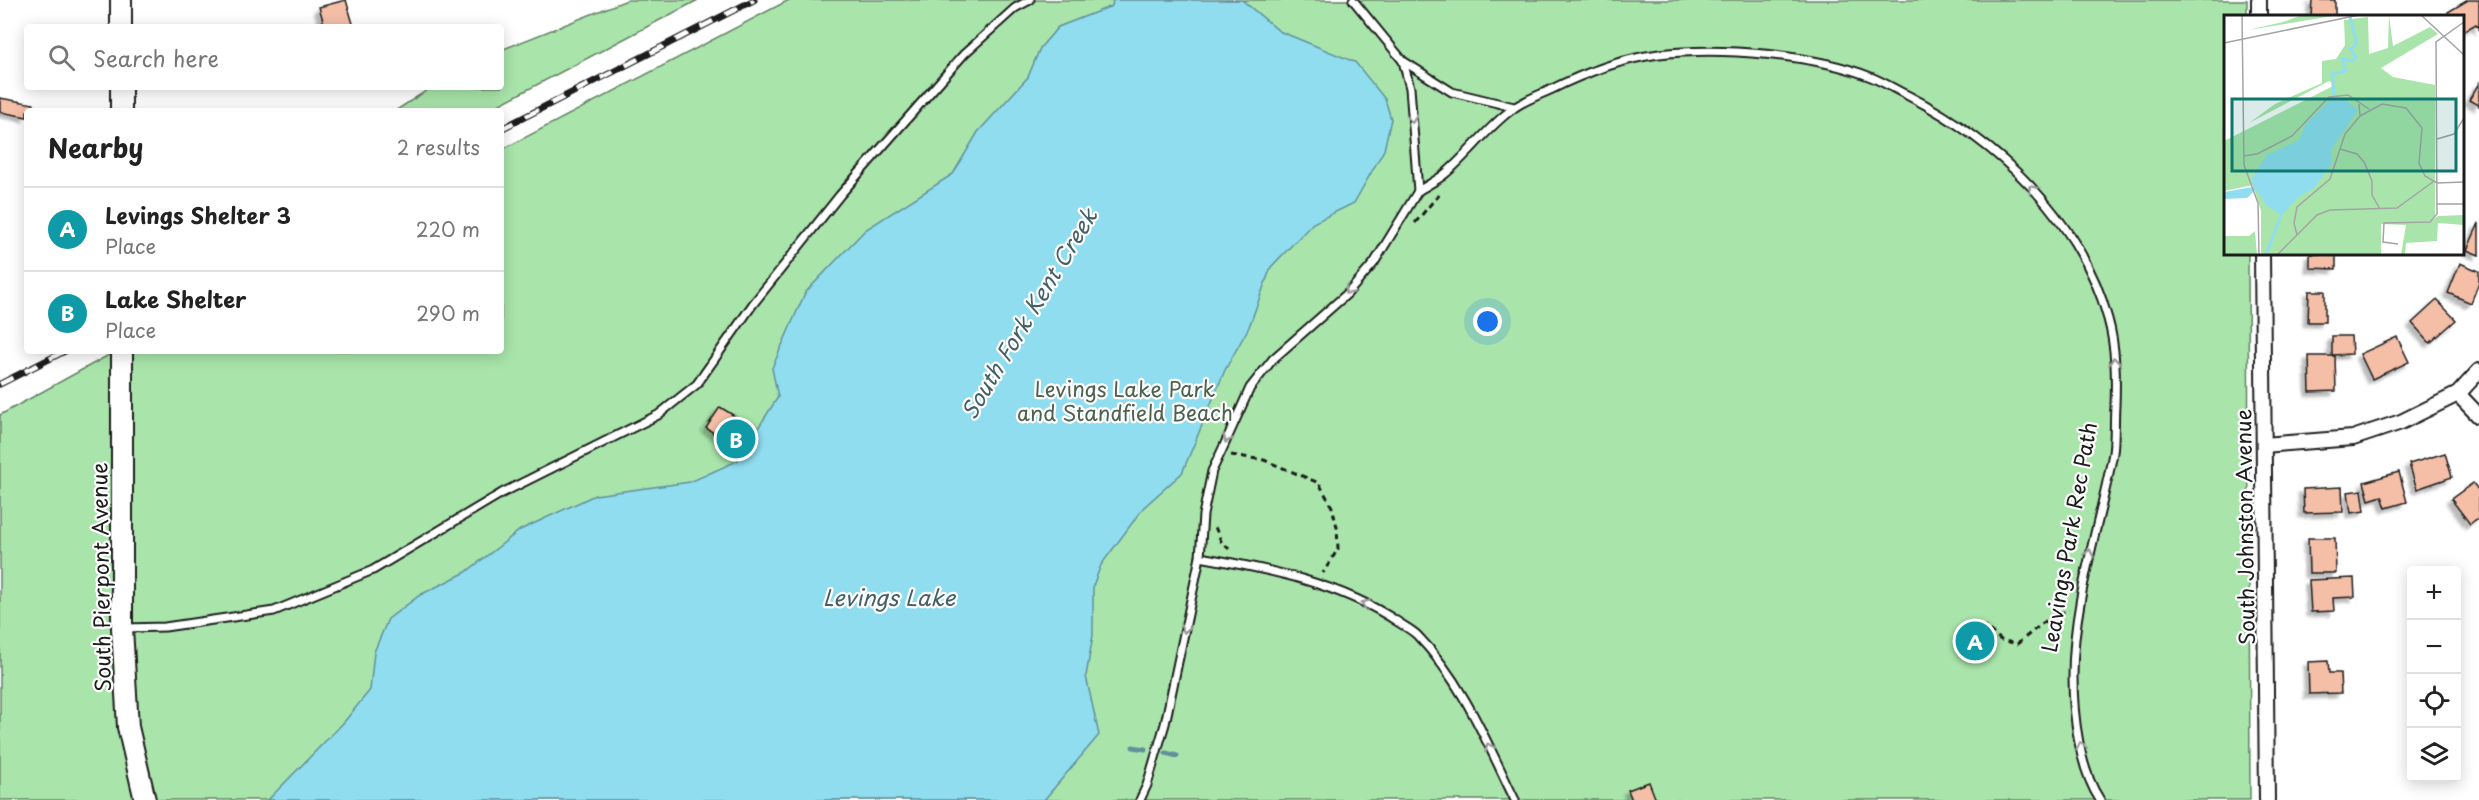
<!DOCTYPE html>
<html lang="en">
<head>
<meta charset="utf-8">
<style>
	:root { --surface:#fff; --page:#f2f2f2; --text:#222; --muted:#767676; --line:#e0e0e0; --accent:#2563eb }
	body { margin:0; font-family:"Playpen Sans",sans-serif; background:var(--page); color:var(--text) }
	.controls { position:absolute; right:18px; bottom:18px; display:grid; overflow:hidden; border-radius:6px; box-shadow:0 3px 15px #0003 }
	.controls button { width:54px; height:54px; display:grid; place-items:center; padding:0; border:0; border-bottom:2px solid var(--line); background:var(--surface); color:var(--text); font:30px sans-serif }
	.you { position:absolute; left:1488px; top:322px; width:21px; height:21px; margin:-15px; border:4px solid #fff; border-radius:50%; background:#1a73e8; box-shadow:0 0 0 9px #1a73e833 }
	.badge { display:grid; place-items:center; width:39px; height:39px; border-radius:50%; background:var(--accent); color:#fff; font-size:20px; font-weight:700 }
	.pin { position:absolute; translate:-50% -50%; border:3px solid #fff; box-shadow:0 2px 6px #0006 }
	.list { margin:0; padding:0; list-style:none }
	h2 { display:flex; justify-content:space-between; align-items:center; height:78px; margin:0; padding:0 24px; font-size:26px }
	h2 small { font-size:20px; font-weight:400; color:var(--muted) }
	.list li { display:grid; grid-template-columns:39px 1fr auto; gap:18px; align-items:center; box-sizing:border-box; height:84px; padding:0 24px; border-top:2px solid var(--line) }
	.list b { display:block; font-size:22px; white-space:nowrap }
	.list p { margin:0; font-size:20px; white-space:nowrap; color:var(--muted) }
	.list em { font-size:20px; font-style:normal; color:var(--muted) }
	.icon { flex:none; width:33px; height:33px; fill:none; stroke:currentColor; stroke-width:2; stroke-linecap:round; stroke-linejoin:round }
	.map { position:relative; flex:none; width:2479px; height:800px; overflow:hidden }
	.search { position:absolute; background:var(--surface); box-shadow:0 3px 15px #0003; left:24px; top:24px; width:480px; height:66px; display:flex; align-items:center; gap:15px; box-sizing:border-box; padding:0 21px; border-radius:6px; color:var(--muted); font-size:22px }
	.panel { position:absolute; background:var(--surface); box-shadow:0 3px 15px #0003; left:24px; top:108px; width:480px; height:246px; border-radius:6px }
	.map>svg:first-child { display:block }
</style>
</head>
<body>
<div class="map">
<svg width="2479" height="800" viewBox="0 0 2479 800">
	<defs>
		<filter id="shadow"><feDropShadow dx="-4.5" dy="4.5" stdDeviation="1.5" flood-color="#0004"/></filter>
	</defs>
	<rect width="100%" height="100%" fill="#fff"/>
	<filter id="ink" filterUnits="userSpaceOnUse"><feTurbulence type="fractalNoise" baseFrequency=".0167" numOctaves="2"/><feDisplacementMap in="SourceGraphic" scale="12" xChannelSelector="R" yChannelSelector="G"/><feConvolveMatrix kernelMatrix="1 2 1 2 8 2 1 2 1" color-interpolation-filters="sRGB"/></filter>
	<g filter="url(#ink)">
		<g fill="#a9e5ab" stroke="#628064" stroke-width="1.5">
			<path d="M627,0H698L487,111H395L432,87H501V50Z"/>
			<path d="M789,0H2247V16H2226V254H2248L2250,800H0V415L116,351H501V150Z"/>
		</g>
		<path fill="#8fddef" stroke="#61909b" stroke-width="1.5" d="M1113,0H1242L1279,31L1355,62L1385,99L1391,119L1384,150L1354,203L1313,223L1271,267L1249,327L1225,370L1182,473L1144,507L1101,565L1093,586V635L1086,676L1099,735L1044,800H268L344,722L370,690L374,652L388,619L420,595L466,572L520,530L595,495L690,482L737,461L778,397L772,368L805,293L865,230L953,174L978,132L1028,77L1040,48L1058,27L1112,6Z"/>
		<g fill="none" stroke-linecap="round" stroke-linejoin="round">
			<g stroke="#61909b" stroke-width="5">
				<path d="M1133,747L1145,749"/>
				<path d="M1166,753L1177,756"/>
			</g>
		</g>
		<g fill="#f4bea7" stroke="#1c1c1c" stroke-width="1.5" filter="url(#shadow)">
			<path d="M346,0L354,27H325L319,7Z"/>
			<path d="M2312,0H2335V16H2311Z"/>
			<path d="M2468,0H2479V29L2476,24L2462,32V16H2450L2448,12Z"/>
			<path d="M2479,83V106L2469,100Z"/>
			<path d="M0,98L34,104L33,111H27V117L0,112Z"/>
			<path d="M2479,223V255L2467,250Z"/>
			<path d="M2310,254H2336V269L2310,268Z"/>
			<path d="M2460,263L2479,271V282L2471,303L2448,293Z"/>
			<path d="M2309,291H2325V322H2308Z"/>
			<path d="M2437,300L2456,320L2430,343L2412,323Z"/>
			<path d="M2332,336H2351L2352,354L2332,355Z"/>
			<path d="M2397,337L2409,362L2372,379L2360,354Z"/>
			<path d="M2309,356H2335L2336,391L2310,392Z"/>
			<path d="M720,407L754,428L741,450L706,428Z"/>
			<path d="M2445,453L2452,477L2417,489L2409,464Z"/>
			<path d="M2399,472L2407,502L2386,508L2382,496L2369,500L2364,482Z"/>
			<path d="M2473,483L2479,491V517L2470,524L2451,499Z"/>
			<path d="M2342,487L2343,512L2304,513L2303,489Z"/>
			<path d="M2362,490L2365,511L2351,513L2348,492Z"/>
			<path d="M2308,538H2335L2336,573H2309Z"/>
			<path d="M2354,578L2355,597L2333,598L2334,611L2311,612L2309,580Z"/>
			<path d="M1980,628L1989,639L1985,652L1971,655L1961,644L1966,632Z"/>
			<path d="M2328,661L2329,673H2340L2341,693L2309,694L2308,662Z"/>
			<path d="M1649,782L1656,800H1632L1628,790Z"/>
		</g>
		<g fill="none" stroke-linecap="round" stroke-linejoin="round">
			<g stroke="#1c1c1c" stroke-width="11">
				<g id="lane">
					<path d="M1353,0L1403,61L1452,92L1514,107"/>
					<path d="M1418,191C1427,185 1438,180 1446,173C1470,153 1489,125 1514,108C1525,100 1539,95 1550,90C1584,73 1621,59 1659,54C1720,47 1814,54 1871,77C1883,82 1895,89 1907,95C1997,141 2081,219 2108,319C2116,347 2116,377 2115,406C2114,421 2115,438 2113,453C2099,528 2073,600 2073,677C2073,715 2079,768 2100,800"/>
					<path d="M1200,557C1268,569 1340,583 1398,622C1404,626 1412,630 1417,635C1463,682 1487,743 1515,800"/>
					<path d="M125,628L165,627L274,611L373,570L502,493L658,415L697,384L753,304L840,195L964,54L1015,8L1030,0"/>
					<path d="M1140,800L1147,785L1165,724L1200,557L1203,515L1212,471L1222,450L1250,388L1273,359L1348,293L1374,263L1418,191L1410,88L1403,61"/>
				</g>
			</g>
			<g stroke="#1c1c1c" stroke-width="18">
				<g id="street">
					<path d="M2259,0V16"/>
					<path d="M2262,254L2267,800"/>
					<path d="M2458,394L2479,416"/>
					<path d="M2264,445L2353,438L2401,422L2458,394L2479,371"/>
				</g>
			</g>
			<g stroke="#1c1c1c" stroke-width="24">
				<g id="secondary">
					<path d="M121,0V27"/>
					<path d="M121,87V111"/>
					<path d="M122,351V628L128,727L145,800"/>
				</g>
			</g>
			<g stroke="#1c1c1c" stroke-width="3" stroke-dasharray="6 4.5" stroke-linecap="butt">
				<path d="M1415,223L1440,193"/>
				<path d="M1231,455L1264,460L1319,483L1332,507L1337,527L1338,549L1323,573"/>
				<path d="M1215,527L1221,541L1229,549"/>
				<path d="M1980,628L1985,627L2001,640L2017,644L2054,614L2069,611"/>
			</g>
			<use href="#lane" stroke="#fff" stroke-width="7"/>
			<use href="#street" stroke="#fff" stroke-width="14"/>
			<use href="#secondary" stroke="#fff" stroke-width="20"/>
			<g stroke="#1c1c1c" stroke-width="7">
				<g id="rail">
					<path d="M501,129L754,0"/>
					<path d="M0,384L65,351"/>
				</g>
			</g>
			<use href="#rail" stroke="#fff" stroke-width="4.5" stroke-dasharray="14" stroke-linecap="butt"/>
		</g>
		<defs><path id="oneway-chevron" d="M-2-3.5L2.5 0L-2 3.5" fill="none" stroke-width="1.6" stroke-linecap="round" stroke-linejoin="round" transform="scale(1.5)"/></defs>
		<g stroke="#999">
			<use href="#oneway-chevron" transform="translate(1412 119) rotate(86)"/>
			<use href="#oneway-chevron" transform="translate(2032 189) rotate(-131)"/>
			<use href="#oneway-chevron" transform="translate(1348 291) rotate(135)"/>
			<use href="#oneway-chevron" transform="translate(2114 361) rotate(-97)"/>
			<use href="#oneway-chevron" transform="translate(1227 439) rotate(115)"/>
			<use href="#oneway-chevron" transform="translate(2089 553) rotate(-78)"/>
			<use href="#oneway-chevron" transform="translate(1365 604) rotate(-157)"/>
			<use href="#oneway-chevron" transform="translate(1185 629) rotate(102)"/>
			<use href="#oneway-chevron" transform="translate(2081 746) rotate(-102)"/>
			<use href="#oneway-chevron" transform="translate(1489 747) rotate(-116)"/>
		</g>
	</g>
	<g text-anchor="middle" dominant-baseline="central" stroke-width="4.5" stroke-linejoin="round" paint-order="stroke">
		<g font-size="21" fill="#4d624e" stroke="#fff">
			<text x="1125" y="388">Levings Lake Park<tspan x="1125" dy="24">and Standfield Beach</tspan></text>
		</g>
		<g font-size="21" fill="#1c1c1c" stroke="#fff">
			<text transform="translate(2244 527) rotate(-91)">South Johnston Avenue</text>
			<text transform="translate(2068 537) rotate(-80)">Leavings Park Rec Path</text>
			<text transform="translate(100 577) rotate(-91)">South Pierpont Avenue</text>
		</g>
		<g font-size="22" font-style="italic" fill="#446066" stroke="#fff">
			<text transform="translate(1028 313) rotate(-59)">South Fork Kent Creek</text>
			<text x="889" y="596">Levings Lake</text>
		</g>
	</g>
	<g transform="translate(2224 15)">
		<rect width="240" height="240" fill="#fff"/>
		<path d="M78,0H115L24,15L59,7ZM165,0L169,31L206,12L214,19L157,53L169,62L211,70V201L207,206L214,201L240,200V210L214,208L213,226L182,228L181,240H177L182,210L157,209V240H37V196L29,170L0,176V126L111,70L105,66L25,108L51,89L98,68V46L112,44L121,30L120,5L144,2L145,39L164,33ZM31,216L33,240H0V221H25Z" fill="#a9e5ab"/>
		<path d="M109,82L119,83L134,95L107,135V150L90,173L73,183L56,203V199L42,190L32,174L23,183L0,184V177L29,172L28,163L43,140L75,125L81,110Z" fill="#8fddef"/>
		<path fill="none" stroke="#8fddef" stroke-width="3" d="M110,80L108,59L122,56L118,44L129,46L132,42L126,34L133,29L126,2M42,240L56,203"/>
		<path fill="none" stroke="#a4a4a4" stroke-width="1.5" d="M18,0L20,150L34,188L35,240M197,0L240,40M0,28L135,0M136,101L158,89L182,93L198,113L195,148L201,161L213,168L240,167M213,124L230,119L240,103M116,134L133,139L140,147L148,166V180L156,194M19,141L33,139L68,121L105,82L124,80L145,94M213,189H240M73,220L70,208L73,192L106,164L121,119L136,101L135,89M174,229L159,227L160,208L206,207L213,199L212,27L240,7M53,240L93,200L106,195L173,193L210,166"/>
		<path fill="#0f766e" fill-opacity="0.15" stroke="#0f766e" stroke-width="3" d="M8,84H232V156H8Z"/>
		<rect width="240" height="240" fill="none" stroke="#1c1c1c" stroke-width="3"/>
	</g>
</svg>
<div class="controls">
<button>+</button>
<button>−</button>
<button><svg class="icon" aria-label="locate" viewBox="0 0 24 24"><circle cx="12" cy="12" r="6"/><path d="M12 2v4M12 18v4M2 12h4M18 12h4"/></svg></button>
<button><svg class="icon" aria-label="layers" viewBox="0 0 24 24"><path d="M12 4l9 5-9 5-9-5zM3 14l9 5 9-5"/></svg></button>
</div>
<div class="you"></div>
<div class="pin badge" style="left:1975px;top:641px;background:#0f9aa8">A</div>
<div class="pin badge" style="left:736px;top:439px;background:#0f9aa8">B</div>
<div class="search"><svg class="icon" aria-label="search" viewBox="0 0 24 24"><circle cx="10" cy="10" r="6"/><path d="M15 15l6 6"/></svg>Search here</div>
<section class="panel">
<h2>Nearby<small>2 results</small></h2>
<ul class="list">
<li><span class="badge" style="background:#0f9aa8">A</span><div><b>Levings Shelter 3</b><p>Place</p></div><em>220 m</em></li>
<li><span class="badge" style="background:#0f9aa8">B</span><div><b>Lake Shelter</b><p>Place</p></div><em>290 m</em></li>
</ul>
</section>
</div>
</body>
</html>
